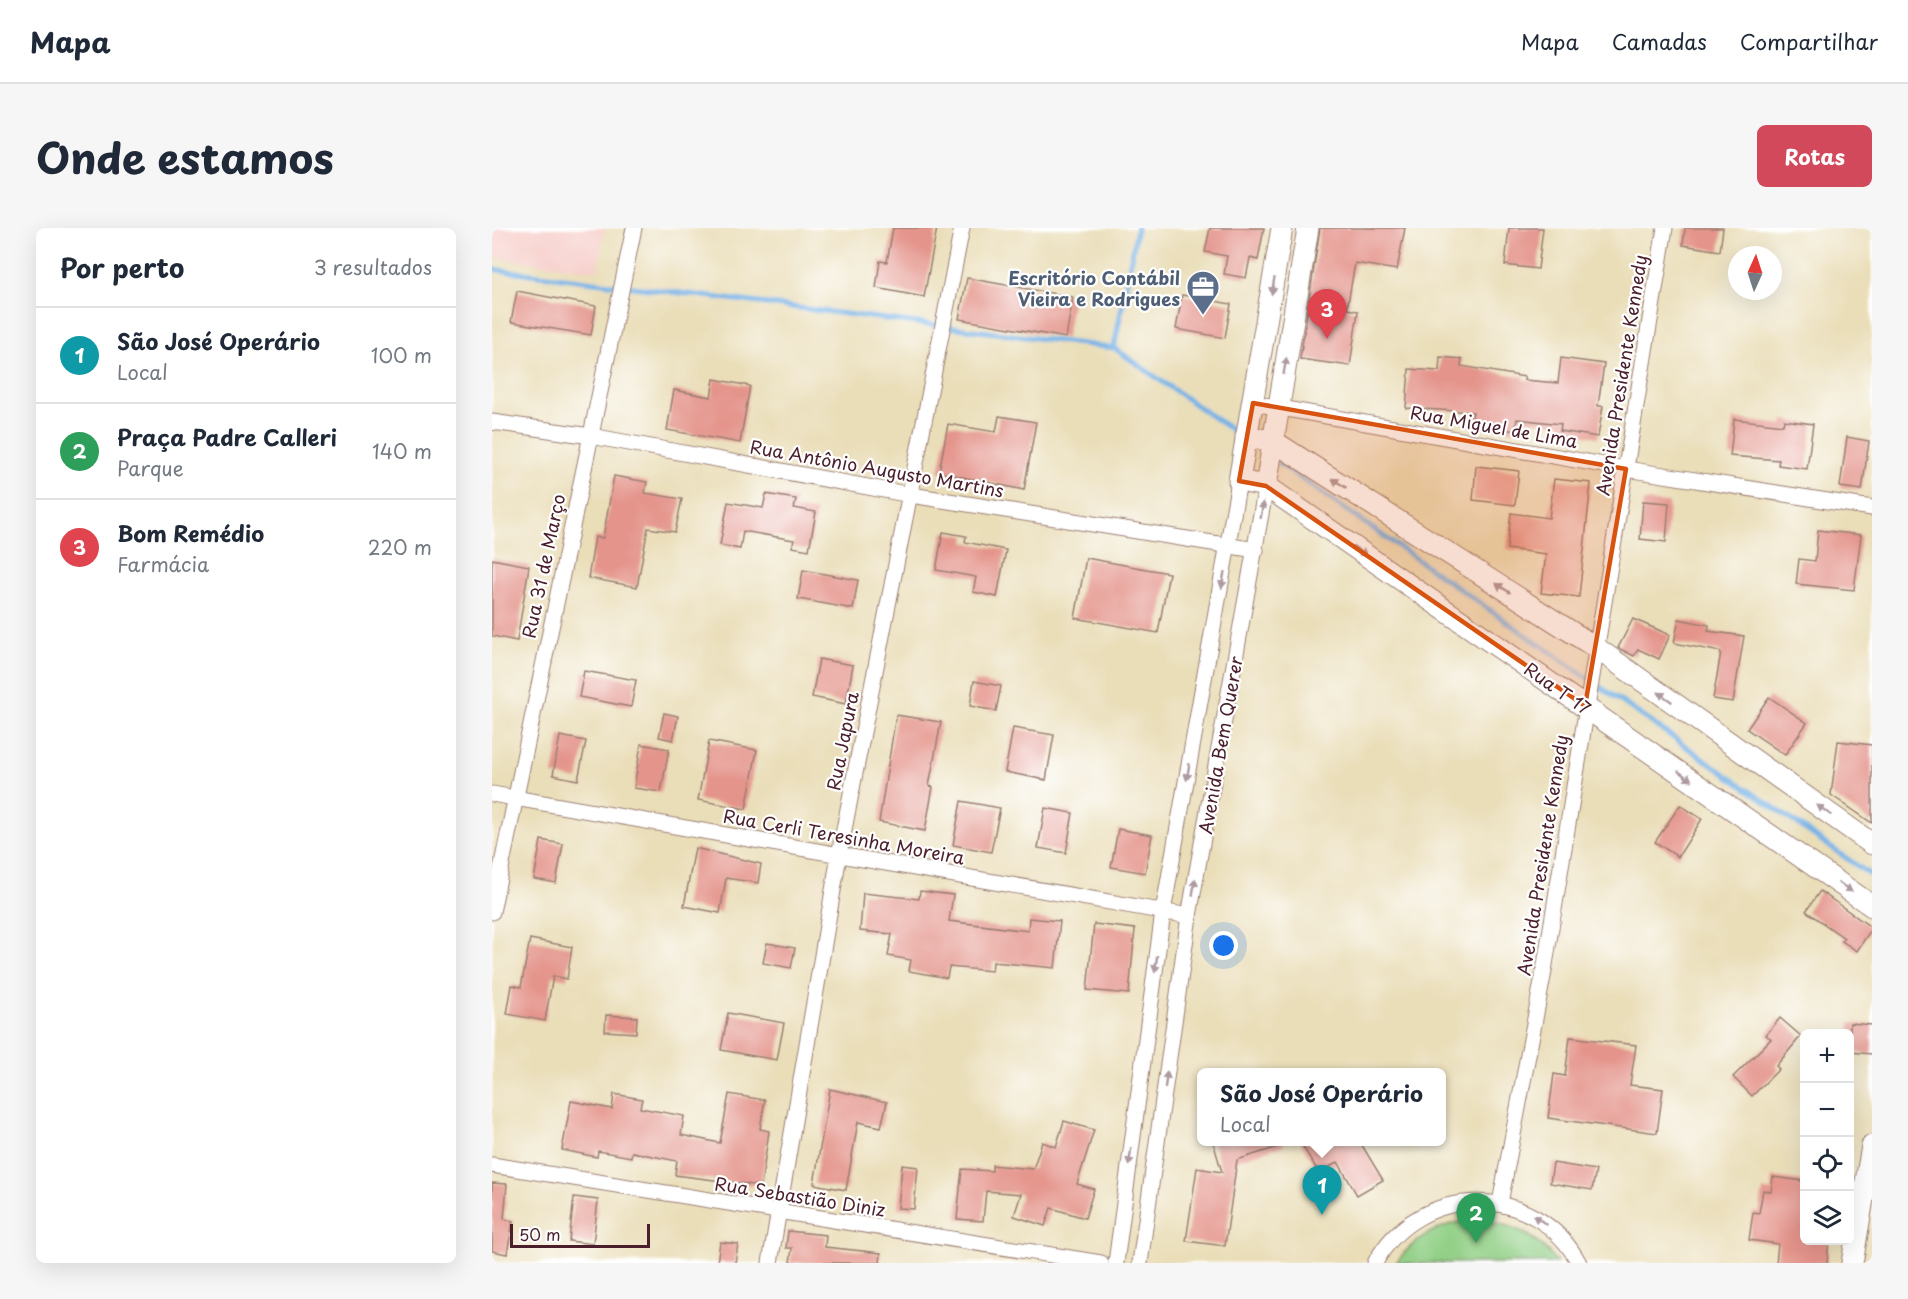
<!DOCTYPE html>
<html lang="pt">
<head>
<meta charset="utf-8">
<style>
	:root { --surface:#fff; --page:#f6f6f7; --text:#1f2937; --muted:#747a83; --line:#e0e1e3; --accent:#d1495b }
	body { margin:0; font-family:"Playpen Sans",sans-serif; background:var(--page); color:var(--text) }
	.controls { position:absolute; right:18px; bottom:18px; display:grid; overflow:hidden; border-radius:9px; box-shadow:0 6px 24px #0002 }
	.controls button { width:54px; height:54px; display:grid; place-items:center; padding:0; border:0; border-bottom:2px solid var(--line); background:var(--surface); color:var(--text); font:30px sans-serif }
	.compass { position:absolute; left:1236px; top:18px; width:54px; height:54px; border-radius:50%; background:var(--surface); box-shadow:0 6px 24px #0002; rotate:3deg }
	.scale { position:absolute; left:18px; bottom:15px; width:140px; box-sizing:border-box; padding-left:6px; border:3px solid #4a1f2b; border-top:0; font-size:16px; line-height:21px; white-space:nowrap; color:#4a1f2b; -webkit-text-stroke:4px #fff; paint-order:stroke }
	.you { position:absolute; left:732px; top:718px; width:21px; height:21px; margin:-15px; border:4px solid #fff; border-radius:50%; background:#1a73e8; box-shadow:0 0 0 9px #1a73e833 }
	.badge { display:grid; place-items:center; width:39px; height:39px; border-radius:50%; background:var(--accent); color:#fff; font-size:20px; font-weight:700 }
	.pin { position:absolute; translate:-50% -50px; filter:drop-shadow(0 2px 3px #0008) }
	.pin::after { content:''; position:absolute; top:32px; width:21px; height:18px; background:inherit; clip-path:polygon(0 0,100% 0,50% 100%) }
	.popup { position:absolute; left:705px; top:840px; width:249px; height:78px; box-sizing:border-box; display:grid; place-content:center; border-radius:9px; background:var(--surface); filter:drop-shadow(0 2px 4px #0005); font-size:20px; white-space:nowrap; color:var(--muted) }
	.popup b { font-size:22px; color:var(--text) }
	.popup::after { content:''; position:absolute; left:50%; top:100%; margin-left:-12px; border:12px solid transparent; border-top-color:var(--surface) }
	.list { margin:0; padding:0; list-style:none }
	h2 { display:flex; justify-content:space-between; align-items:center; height:78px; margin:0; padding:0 24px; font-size:26px }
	h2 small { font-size:20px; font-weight:400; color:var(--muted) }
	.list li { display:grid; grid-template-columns:39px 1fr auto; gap:18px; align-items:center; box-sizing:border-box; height:96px; padding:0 24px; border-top:2px solid var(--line) }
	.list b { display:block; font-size:22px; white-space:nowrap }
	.list p { margin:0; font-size:20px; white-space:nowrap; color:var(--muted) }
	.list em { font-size:20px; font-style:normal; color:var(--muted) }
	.icon { flex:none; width:33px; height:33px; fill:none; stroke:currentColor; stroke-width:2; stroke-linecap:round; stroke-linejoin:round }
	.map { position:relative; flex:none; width:1380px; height:1035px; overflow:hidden; border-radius:9px }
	header { display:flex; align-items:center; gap:36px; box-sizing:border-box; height:84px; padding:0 30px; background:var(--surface); border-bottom:2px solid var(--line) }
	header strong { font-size:28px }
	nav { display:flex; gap:33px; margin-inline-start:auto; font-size:21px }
	.intro { display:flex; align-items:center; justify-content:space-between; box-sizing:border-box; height:144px; padding:0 36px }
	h1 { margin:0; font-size:42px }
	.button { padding:15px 27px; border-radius:9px; background:var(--accent); color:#fff; font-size:21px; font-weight:700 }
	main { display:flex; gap:36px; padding:0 36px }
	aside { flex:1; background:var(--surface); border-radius:9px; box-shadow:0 6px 24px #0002 }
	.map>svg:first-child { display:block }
</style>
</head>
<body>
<header>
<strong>Mapa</strong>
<nav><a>Mapa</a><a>Camadas</a><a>Compartilhar</a></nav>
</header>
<div class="intro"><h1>Onde estamos</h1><a class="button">Rotas</a></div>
<main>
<aside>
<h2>Por perto<small>3 resultados</small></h2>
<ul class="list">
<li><span class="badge" style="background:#0f9aa8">1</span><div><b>São José Operário</b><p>Local</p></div><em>100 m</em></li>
<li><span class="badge" style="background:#2e9e5b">2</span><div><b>Praça Padre Calleri</b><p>Parque</p></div><em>140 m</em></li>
<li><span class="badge" style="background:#e0444e">3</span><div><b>Bom Remédio</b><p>Farmácia</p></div><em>220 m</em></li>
</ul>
</aside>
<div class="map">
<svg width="1380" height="1035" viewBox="0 0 1380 1035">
	<rect width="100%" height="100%" fill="#fff"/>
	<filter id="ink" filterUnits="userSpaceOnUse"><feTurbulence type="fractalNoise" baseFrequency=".0167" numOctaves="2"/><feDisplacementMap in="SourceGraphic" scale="12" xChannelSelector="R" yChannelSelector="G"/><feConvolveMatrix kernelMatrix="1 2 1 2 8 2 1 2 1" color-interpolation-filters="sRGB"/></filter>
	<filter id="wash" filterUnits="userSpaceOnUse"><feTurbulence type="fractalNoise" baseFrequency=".008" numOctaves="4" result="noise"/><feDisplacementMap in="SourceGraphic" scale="24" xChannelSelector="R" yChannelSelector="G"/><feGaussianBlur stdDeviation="1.35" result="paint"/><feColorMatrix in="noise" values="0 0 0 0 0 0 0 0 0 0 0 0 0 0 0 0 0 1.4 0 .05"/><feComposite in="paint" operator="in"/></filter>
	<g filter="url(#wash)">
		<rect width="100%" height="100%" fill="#eadeb9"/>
		<path fill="#f7d0cc" d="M0,0H113L105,43L0,29Z"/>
		<path fill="#91cf85" stroke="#6e7758" stroke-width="1.5" d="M980,992C1015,993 1045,1006 1065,1035H904C923,1009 947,996 980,992Z"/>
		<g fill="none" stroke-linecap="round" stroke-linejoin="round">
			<g stroke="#76b2e7" stroke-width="5">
				<path d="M0,41L622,120L744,205"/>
				<path d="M622,120L645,0"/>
				<path d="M788,236L1380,648"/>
			</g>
		</g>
		<g id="blocks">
			<g fill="#e4948b">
				<path d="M401,0H445L432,69L384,60L388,33L395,34Z"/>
				<path d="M718,0H772L766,32L758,30L754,50L732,46L735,28L713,24Z"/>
				<path d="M828,0H913L905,42L863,35L855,81L866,83L858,138L808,131Z"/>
				<path d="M1017,0H1051L1046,41L1013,37Z"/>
				<path d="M1193,0H1231L1228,23L1191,17Z"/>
				<path d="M475,50L581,69L574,110L467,91Z"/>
				<path d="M25,63L104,78L99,107L19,94Z"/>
				<path d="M690,67L739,76L733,110L684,101Z"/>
				<path d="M948,129L970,131L969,138L1033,149L1032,152L1066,155L1069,130L1112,136L1106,178H1111L1106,209L1068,203L1069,196L1025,191L1023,203L979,195L981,184L914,180L917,141L947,143Z"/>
				<path d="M222,151L258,158L248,215L175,202L182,162L219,169Z"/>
				<path d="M507,188L544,194L532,262L447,244L456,196L504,204Z"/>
				<path d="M1242,191L1291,197L1292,192L1321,196L1315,241L1286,237L1287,232L1238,228Z"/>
				<path d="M1355,209L1377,213L1370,262L1348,259Z"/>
				<path d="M984,238L1027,243L1023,277L981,272Z"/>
				<path d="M122,248L155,254L153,265L190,271L183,304L156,300L145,359L96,350L103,309L111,310Z"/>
				<path d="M1062,251L1099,255L1087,369L1049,365L1054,326L1015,321L1019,285L1057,290Z"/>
				<path d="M274,266L304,271L302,280L324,284L317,322L300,319L302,312L251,303L248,321L228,317L236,274L271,280Z"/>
				<path d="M1151,273L1177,275L1174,314L1148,311Z"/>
				<path d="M1326,302L1369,307L1362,362L1304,356L1307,331L1323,333Z"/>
				<path d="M451,304L474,308L473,314L514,322L505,369L481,364L484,349L444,342Z"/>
				<path d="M594,330L677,345L666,405L583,390Z"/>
				<path d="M0,331L37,338L25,413L0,408Z"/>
				<path d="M311,342L366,352L361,381L306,371Z"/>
				<path d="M1141,391L1178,407L1167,431L1146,421L1142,428L1126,420Z"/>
				<path d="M1187,391L1217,397L1216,403L1252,408L1241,474L1221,471L1229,424L1182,415Z"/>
				<path d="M327,431L361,437L354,476L320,469Z"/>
				<path d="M92,443L144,452L139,479L87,469Z"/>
				<path d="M482,453L509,458L504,483L478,478Z"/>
				<path d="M1277,469L1315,495L1293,527L1255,501Z"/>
				<path d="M172,485L186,488L181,512L167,509Z"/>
				<path d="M404,487L449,494L437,558L441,559L433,603L387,594Z"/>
				<path d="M521,500L562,507L554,552L513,544Z"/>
				<path d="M68,508L94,513L86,552L61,547Z"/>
				<path d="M217,513L265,522L254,581L206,572Z"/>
				<path d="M1346,513L1380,517V595L1339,567Z"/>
				<path d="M149,516L177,521L169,564L142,560Z"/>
				<path d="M469,573L508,580L499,624L461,617Z"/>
				<path d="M1188,577L1210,591L1186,629L1163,614Z"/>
				<path d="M553,580L581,585L574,625L546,620Z"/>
				<path d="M626,601L660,607L653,645L619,639Z"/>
				<path d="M49,612L71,616L64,655L42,651Z"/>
				<path d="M203,620L269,636L266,655L234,650L228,685L192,678Z"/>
				<path d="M428,663L461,667L457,693L536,703L537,690L568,693L563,740L501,734L500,743L457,739L455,750L417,743L419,732L396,728L400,706L368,703L371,665L427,671Z"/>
				<path d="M1328,663L1380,700L1365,723L1350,713L1352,710L1314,683Z"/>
				<path d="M602,696L643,701L637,766L595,762Z"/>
				<path d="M38,711L80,719L75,751L61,748L53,793L15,786L20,757L29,759Z"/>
				<path d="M275,715L303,720L299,740L271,735Z"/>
				<path d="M236,785L292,795L285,832L229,822Z"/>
				<path d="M114,787L145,789L144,805L113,803Z"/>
				<path d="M1288,790L1309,808L1284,838L1287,841L1260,868L1241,849L1279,811L1274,807Z"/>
				<path d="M1358,795L1380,797V826L1358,824Z"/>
				<path d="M1078,809L1144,817L1138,857L1171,861L1165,905L1056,890L1062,846L1073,848Z"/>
				<path d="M338,861L395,874L389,899L366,894L354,962L322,956Z"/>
				<path d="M122,866L150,871L148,880L192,888L189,907L228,915L237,866L273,872L268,901L277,903L269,958L183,947L185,933L140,924L139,929L106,923L105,929L70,922L79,873L120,881Z"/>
				<path d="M572,893L602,902L585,956L602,961L593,990L559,980L553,998L522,988L529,966L494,963L491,993L465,991L470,941L500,943V937L541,941L550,914L564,919Z"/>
				<path d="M721,914H792V917L745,932L733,1018L694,1013L705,940L730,944Z"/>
				<path d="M808,914H868L891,952L865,967L846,934L827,945Z"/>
				<path d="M1061,935L1104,942L1100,962L1058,955Z"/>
				<path d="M410,937L426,939L422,981L406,980Z"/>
				<path d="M1281,949L1312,953V1012H1337L1335,1035H1284L1286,1016L1257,1012L1261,984L1267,985L1271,962L1279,964Z"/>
				<path d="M0,955L15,956L12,991L21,993L15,1026L0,1023Z"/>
				<path d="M82,969L106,972L101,1016L77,1013Z"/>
				<path d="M296,1003L334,1007L333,1019L389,1025L388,1035H298L300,1020H294Z"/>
				<path d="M228,1014L246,1016L243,1035H225Z"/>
			</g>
		</g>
	</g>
	<g filter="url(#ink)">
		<use href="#blocks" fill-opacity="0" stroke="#9a7e72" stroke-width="1.5"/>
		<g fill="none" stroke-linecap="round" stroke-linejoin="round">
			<g stroke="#9a7e72" stroke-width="17">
				<g id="street">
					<path d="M761,175L1134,241L1380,280"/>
					<path d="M0,194L99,208L419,267L764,322"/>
					<path d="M0,566L697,688"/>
					<path d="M0,684L142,0"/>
					<path d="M0,937L609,1035"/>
					<path d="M1008,975L1052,743L1173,0"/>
					<path d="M278,1035L347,627L470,0"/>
					<path d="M624,1035L671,684L747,253"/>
					<path d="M648,1035L697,688L774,258"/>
					<path d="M883,1035C926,954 1044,954 1087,1035"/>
				</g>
			</g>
			<g stroke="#9a7e72" stroke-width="23">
				<g id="secondary">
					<path d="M790,0L747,253L774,258L1380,678"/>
					<path d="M754,209L781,213L1103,419L1380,616"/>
					<path d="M774,258L816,0"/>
					<path d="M1360,1035L1380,918"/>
				</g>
			</g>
			<use href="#street" stroke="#fff" stroke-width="15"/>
			<use href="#secondary" stroke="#fff" stroke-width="21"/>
		</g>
		<defs><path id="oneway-solid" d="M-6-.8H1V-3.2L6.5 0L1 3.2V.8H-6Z" transform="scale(1.5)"/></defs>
		<g fill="#ae9aa0">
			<use href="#oneway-solid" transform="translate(781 58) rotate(100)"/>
			<use href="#oneway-solid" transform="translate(793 138) rotate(-80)"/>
			<use href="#oneway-solid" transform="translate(847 255) rotate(-147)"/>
			<use href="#oneway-solid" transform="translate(770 282) rotate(-81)"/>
			<use href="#oneway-solid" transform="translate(868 323) rotate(35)"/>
			<use href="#oneway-solid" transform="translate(731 352) rotate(100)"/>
			<use href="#oneway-solid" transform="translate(1011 360) rotate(-147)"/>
			<use href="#oneway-solid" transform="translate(1173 469) rotate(-145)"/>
			<use href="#oneway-solid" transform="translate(696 544) rotate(100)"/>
			<use href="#oneway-solid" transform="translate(1193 548) rotate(35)"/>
			<use href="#oneway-solid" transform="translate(1332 582) rotate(-145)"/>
			<use href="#oneway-solid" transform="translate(702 659) rotate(-80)"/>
			<use href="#oneway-solid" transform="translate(1353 659) rotate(35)"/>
			<use href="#oneway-solid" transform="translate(664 736) rotate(98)"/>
			<use href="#oneway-solid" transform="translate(674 852) rotate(-82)"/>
			<use href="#oneway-solid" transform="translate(638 929) rotate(98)"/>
			<use href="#oneway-solid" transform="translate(1048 992) rotate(-147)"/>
		</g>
	</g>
	<path fill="#d8530f" fill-opacity="0.2" stroke="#d8530f" stroke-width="4.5" stroke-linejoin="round" d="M761,175L1134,241L1093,478L774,258L747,253Z"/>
	<defs>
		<g id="office-pin" transform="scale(1.725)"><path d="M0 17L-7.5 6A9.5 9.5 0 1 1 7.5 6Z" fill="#5c6f8a" stroke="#fff"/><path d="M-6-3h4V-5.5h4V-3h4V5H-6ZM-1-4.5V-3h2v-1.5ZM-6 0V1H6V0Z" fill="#fff"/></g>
	</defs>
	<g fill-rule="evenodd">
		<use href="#office-pin" x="711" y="59"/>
	</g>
	<g text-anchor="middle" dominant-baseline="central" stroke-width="4.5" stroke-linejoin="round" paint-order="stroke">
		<g font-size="18" font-weight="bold" fill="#4e5e75" stroke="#fff" text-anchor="end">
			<text x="688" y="49">Escritório Contábil<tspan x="688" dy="21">Vieira e Rodrigues</tspan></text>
		</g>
		<g font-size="18" fill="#4a1f2b" stroke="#fff">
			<text transform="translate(1129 147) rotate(-81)">Avenida Presidente Kennedy</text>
			<text transform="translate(1002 198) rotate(10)">Rua Miguel de Lima</text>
			<text transform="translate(385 240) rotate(10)">Rua Antônio Augusto Martins</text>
			<text transform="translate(51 338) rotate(-78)">Rua 31 de Março</text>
			<text transform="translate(1066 460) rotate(35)">Rua T 17</text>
			<text transform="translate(350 513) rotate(-79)">Rua Japura</text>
			<text transform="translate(728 517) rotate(-80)">Avenida Bem Querer</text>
			<text transform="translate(352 608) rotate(10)">Rua Cerli Teresinha Moreira</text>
			<text transform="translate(1050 627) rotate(-81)">Avenida Presidente Kennedy</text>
			<text transform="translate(308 968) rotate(9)">Rua Sebastião Diniz</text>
		</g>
	</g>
</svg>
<div class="controls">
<button>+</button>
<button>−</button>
<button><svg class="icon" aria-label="locate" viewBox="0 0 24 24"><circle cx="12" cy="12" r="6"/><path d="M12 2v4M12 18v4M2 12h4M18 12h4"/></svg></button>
<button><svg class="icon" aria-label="layers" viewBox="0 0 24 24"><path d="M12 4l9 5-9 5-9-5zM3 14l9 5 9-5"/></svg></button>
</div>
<svg class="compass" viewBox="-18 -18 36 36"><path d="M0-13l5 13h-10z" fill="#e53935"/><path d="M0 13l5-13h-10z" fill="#747a83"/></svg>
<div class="scale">50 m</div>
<div class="you"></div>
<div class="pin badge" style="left:830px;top:987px;background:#0f9aa8">1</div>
<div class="popup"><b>São José Operário</b>Local</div>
<div class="pin badge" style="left:984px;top:1015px;background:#2e9e5b">2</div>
<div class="pin badge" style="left:835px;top:111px;background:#e0444e">3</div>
</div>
</main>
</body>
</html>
